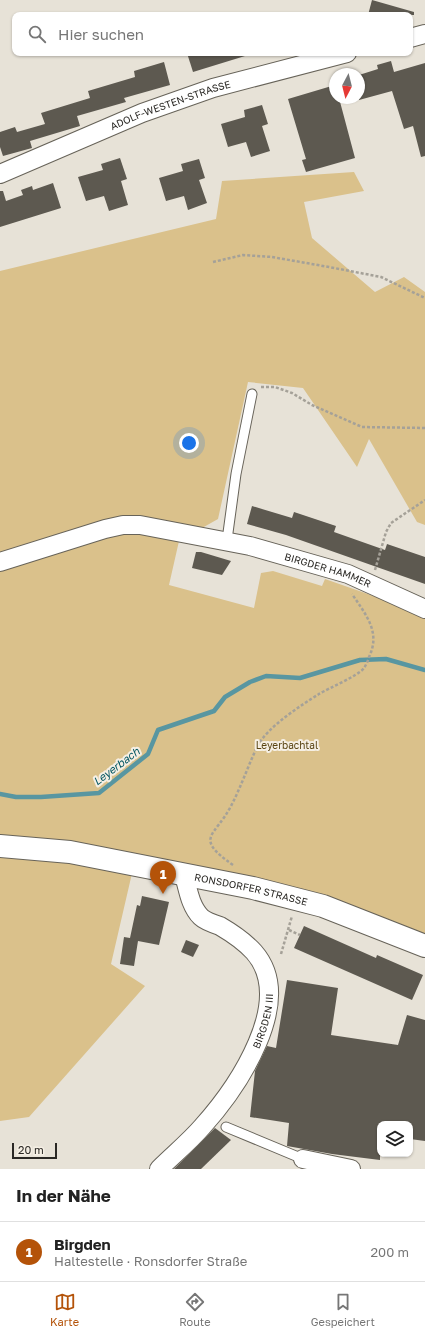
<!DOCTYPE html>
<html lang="de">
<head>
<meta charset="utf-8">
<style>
	:root { --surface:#fff; --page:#f6f6f6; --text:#222; --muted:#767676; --line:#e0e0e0; --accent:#b45309 }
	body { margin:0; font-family:"Golos Text",sans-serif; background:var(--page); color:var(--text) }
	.controls { position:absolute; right:12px; bottom:12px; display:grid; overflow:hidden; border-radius:8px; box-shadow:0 1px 3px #0004 }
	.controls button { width:36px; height:36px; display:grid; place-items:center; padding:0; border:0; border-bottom:1px solid var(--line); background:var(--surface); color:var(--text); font:20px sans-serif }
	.compass { position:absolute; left:329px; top:68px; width:36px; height:36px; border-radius:50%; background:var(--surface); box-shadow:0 1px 3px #0004; rotate:187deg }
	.scale { position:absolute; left:12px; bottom:10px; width:45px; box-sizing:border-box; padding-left:4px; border:2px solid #2a2824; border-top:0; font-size:11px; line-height:14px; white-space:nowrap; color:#2a2824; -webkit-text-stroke:3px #f5efe4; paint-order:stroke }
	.you { position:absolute; left:189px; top:443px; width:14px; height:14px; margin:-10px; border:3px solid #fff; border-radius:50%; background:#1a73e8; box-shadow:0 0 0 6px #1a73e833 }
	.badge { display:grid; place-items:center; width:26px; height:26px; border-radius:50%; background:var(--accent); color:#fff; font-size:13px; font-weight:700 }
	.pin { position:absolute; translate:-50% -33px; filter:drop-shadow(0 1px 2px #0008) }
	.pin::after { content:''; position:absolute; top:21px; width:14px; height:12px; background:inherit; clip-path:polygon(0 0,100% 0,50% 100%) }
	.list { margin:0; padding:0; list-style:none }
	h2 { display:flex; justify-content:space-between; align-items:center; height:52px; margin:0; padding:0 16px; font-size:17px }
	h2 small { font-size:13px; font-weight:400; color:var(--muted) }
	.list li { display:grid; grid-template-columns:26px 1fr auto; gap:12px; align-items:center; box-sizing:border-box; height:60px; padding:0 16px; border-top:1px solid var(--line) }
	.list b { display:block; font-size:15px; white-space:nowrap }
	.list p { margin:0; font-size:13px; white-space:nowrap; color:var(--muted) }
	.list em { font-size:13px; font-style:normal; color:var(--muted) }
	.icon { flex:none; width:22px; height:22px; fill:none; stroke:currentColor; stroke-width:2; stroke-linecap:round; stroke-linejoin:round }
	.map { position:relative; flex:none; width:425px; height:1169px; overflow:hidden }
	.search { position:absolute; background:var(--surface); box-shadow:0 1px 3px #0004; left:12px; right:12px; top:12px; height:44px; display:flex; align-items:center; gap:10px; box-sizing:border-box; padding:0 14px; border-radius:8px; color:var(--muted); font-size:15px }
	.sheet { height:112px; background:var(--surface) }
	nav { display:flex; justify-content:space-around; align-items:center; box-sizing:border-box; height:56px; border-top:1px solid var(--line); background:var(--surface); font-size:11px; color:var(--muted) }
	nav a { display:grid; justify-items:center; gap:2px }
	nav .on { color:var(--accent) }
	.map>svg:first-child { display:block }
</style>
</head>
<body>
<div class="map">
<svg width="425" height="1169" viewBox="0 0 425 1169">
	<rect width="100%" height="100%" fill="#e7e2d7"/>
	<path fill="#dac18b" d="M354,172L364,191L304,202L312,238L375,292L404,277L425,292V525L417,522L369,439L357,467L303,388L248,382L218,519L179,541L169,585L254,608L261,573L273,571L322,586L325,579L425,614V941L136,856L111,964L145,986L29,1117L0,1121V271L216,219L222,181Z"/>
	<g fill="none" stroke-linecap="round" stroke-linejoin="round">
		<path stroke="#5896a1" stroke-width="4.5" d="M0,794L16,797H41L99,793L148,754L158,730L214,711L225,697L250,682L266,676L300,678L360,660L386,659L425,670"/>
	</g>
	<g fill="#5d5950">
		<path d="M372,0L414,12V15H368Z"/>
		<path d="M187,53H244L245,56L193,72Z"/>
		<path d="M391,61L394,72L425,63V156L421,157L413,126L404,129L392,91L359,100V75L378,69L377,65Z"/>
		<path d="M164,62L170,85L124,98L126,102L77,116L80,126L30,141L32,148L3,156L0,147V132L15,127L17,132L45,124L41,113L90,98L88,91L135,77L134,71Z"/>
		<path d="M335,85V98H339L355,158L306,172L302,160L306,159L288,99Z"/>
		<path d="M262,105L268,124L262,126L270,151L251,157L246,142L228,147L221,124L245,117L244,110Z"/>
		<path d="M120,158L127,179L121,181L128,205L109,211L104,196L86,201L78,177L103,170L101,164Z"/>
		<path d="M199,159L205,178L199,180L207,203L188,210L184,196L166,201L159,178L183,171L181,164Z"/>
		<path d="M53,183L61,208L0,227V191H3L6,201L23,195L21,190L32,186L33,190Z"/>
		<path d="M252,506L292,518L294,512L336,526L334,532L385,550L387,544L425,557V584L286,535L247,524Z"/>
		<path d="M196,552H201L231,561L222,575L192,568Z"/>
		<path d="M142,896L169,902L159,945L138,941L134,966L120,964L124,937L130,938L137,905L140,906Z"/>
		<path d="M304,926L376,958L377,955L423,975L412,1000L294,948Z"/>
		<path d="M186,940L199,945L193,957L181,952Z"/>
		<path d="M287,980L338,988L331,1035L398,1045L407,1015L425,1020V1141L410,1139V1124H380V1160L332,1154L287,1146L289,1123L250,1117L255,1071L267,1046L276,1048Z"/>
		<path d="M215,1128L231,1140L201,1169H174Z"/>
	</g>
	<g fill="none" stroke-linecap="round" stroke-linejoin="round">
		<g stroke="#676359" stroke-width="11">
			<g id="lane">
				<path d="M227,540L236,474L252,394"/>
				<path d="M226,1127L303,1159"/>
			</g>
		</g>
		<g stroke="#676359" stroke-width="20">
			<g id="street">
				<path d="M410,38L425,34"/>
				<path id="s1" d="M0,174L142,113L213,88L347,53"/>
				<path id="s2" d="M0,562L105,529L123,525H140L250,546L348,574L425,609"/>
				<path d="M303,1159L351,1169"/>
				<path id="s3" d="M159,1169C173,1155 189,1142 202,1127C237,1088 297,1001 254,952C244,941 232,933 220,926C214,924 205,921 201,917C190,906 188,889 184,875"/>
			</g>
		</g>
		<g stroke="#676359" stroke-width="24">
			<g id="secondary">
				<path id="s4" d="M0,846L70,852L253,888L323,906L425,946"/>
			</g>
		</g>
		<g stroke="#a5a198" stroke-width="2.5" stroke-dasharray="3 2" stroke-linecap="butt">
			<path d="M213,262L243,255L272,257L329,267L381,277L425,298"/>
			<path d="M261,387H275L292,393L312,405L362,427L425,428"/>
			<path d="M375,570L386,532L391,523L425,500"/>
			<path d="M233,865C193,837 215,837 231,806C241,787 248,766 257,747C267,727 300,706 319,694C329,688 358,676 364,668C366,665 368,661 369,657C381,632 366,615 352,594"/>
			<path d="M289,930L300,935"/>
			<path d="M281,954L292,916"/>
		</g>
		<use href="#lane" stroke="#fff" stroke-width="9"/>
		<use href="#street" stroke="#fff" stroke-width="18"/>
		<use href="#secondary" stroke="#fff" stroke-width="22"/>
	</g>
	<g text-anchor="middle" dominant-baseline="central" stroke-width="4" stroke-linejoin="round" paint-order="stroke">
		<g font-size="10" fill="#2a2824" stroke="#f5efe4">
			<text stroke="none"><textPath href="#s1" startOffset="184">ADOLF-WESTEN-STRASSE</textPath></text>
			<text stroke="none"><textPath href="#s2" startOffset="339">BIRGDER HAMMER</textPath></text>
			<text stroke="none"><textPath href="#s4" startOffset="255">RONSDORFER STRASSE</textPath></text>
			<text stroke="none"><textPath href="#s3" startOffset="184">BIRGDEN III</textPath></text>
		</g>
		<g font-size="10" fill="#5a4513" stroke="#f5efe4">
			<text x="287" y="745">Leyerbachtal</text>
		</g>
		<g font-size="11" font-style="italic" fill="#005561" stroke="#f5efe4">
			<text transform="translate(116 766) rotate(-37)">Leyerbach</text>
		</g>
	</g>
</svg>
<div class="controls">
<button><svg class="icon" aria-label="layers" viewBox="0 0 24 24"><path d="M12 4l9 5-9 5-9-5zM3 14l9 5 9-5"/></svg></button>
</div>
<svg class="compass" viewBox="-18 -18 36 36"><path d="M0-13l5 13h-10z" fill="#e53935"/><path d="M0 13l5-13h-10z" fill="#767676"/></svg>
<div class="scale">20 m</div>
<div class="you"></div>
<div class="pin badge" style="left:163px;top:894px">1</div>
<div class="search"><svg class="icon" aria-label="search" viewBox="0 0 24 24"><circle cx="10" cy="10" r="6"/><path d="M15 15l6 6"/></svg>Hier suchen</div>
</div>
<section class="sheet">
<h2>In der Nähe<small></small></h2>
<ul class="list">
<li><span class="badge">1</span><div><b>Birgden</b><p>Haltestelle · Ronsdorfer Straße</p></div><em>200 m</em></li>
</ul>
</section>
<nav>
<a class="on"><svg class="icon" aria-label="map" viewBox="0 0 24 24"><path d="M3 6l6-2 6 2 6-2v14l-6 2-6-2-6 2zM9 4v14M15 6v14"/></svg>Karte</a>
<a><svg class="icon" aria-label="directions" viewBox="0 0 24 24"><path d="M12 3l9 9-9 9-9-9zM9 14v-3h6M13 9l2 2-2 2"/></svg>Route</a>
<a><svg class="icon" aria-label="saved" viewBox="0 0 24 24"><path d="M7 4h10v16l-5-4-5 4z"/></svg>Gespeichert</a>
</nav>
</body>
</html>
